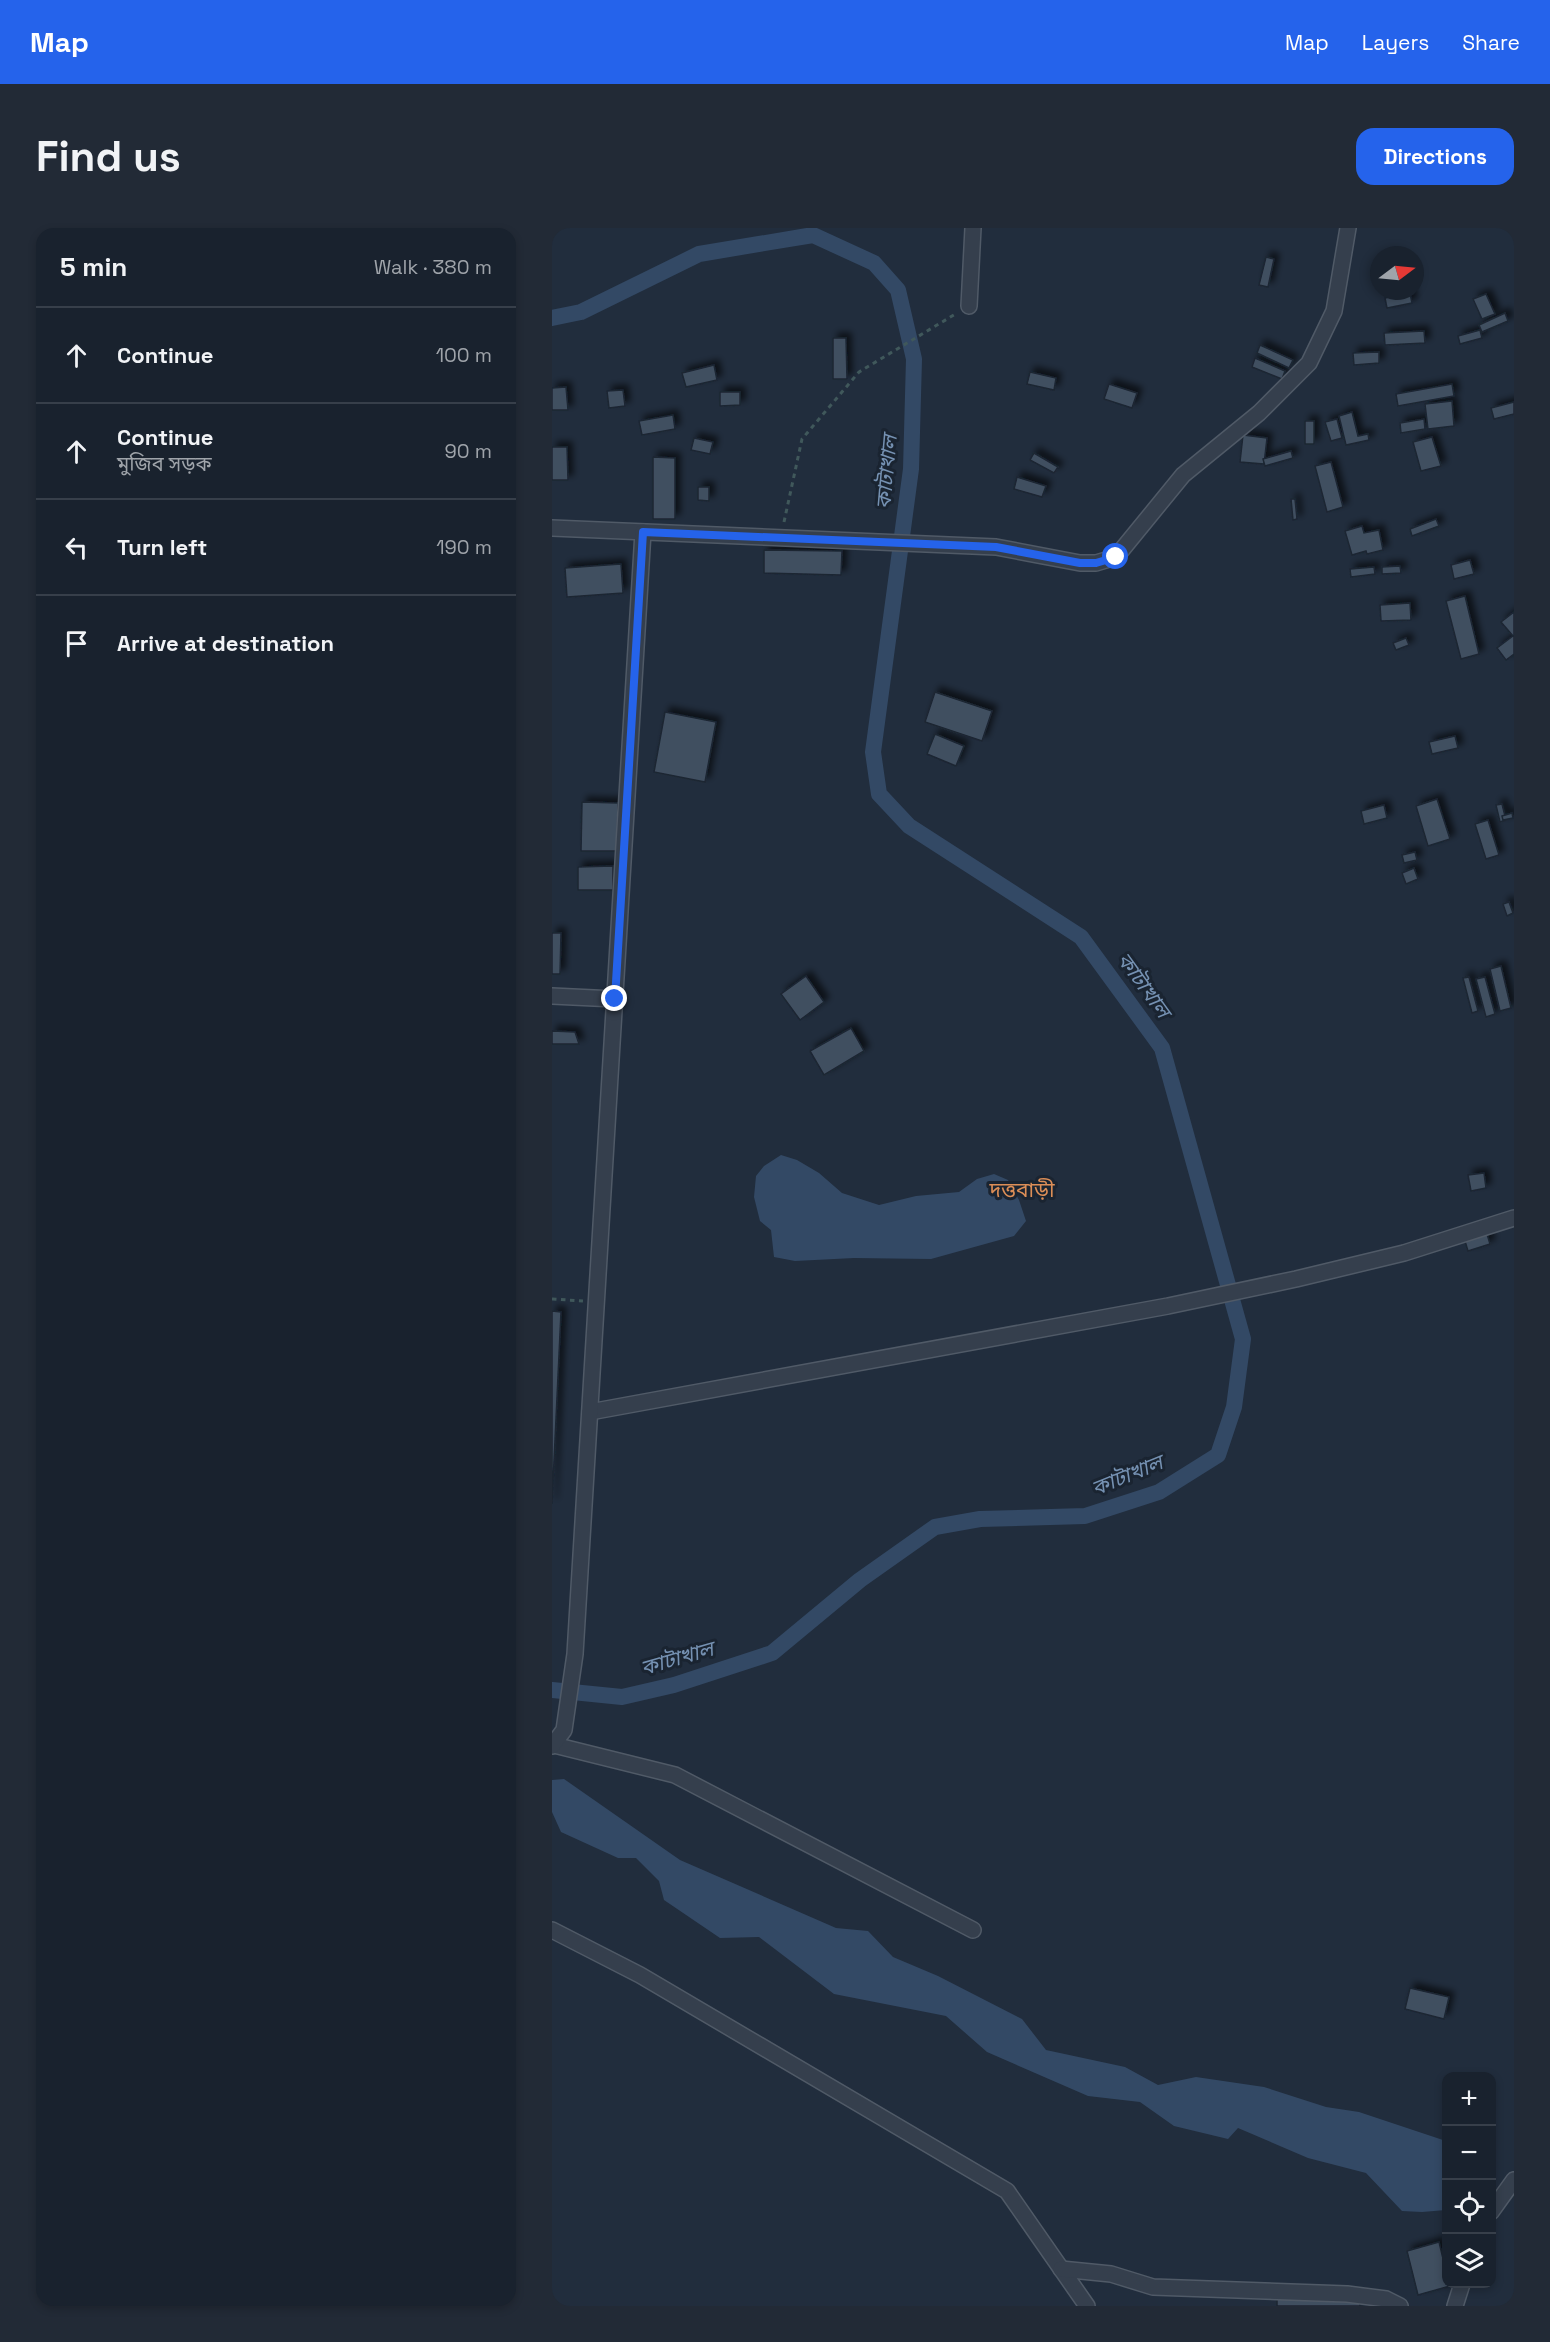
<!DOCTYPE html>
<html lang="en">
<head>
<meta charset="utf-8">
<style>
	:root { --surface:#19222e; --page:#222a36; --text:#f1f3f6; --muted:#9fa4aa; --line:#373f4a; --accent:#2563eb }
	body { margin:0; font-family:"Space Grotesk","Noto Sans Bengali",sans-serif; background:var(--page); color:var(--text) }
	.controls { position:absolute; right:18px; bottom:18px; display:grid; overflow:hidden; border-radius:12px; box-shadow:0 3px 9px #0003 }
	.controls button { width:54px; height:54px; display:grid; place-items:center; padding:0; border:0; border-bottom:2px solid var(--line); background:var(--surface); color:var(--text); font:30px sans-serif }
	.compass { position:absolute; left:818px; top:18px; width:54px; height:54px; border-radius:50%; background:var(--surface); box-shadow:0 3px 9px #0003; rotate:74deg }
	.stop { position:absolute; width:18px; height:18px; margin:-14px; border:4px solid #2563eb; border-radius:50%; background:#fff }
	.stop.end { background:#2563eb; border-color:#fff; box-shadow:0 2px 6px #0008 }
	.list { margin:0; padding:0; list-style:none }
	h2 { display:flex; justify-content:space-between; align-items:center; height:78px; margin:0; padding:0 24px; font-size:26px }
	h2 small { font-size:20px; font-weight:400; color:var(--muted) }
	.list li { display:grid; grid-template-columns:39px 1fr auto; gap:18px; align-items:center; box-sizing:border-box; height:96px; padding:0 24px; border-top:2px solid var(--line) }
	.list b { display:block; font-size:22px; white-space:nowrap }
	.list p { margin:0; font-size:20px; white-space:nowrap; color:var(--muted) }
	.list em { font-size:20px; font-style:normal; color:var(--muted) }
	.icon { flex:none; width:33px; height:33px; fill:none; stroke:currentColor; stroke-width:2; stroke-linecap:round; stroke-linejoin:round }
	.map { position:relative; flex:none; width:962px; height:2078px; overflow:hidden; border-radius:18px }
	header { display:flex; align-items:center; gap:36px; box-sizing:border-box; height:84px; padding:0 30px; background:var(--accent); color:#fff }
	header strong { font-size:28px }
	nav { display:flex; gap:33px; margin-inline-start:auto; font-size:21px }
	.intro { display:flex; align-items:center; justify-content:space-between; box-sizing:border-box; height:144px; padding:0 36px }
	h1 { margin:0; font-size:42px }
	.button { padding:15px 27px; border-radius:18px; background:var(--accent); color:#fff; font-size:21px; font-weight:700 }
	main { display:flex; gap:36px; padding:0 36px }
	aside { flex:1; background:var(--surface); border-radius:18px; box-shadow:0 3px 9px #0003 }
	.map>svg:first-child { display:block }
</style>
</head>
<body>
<header>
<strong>Map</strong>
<nav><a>Map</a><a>Layers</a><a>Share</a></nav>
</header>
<div class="intro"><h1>Find us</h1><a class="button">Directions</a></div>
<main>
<aside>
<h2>5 min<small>Walk · 380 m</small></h2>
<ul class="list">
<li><svg class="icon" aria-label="ahead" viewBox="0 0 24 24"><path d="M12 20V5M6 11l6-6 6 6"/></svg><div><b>Continue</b></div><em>100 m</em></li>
<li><svg class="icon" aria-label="ahead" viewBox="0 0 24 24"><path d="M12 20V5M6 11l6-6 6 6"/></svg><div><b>Continue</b><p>মুজিব সড়ক</p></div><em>90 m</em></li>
<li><svg class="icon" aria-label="left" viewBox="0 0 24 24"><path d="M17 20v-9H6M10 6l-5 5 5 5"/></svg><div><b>Turn left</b></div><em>190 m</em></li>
<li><svg class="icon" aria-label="arrive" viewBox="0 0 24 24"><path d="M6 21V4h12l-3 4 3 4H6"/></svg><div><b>Arrive at destination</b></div></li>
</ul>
</aside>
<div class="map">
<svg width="962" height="2078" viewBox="0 0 962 2078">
	<defs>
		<filter id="shadow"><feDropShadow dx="5" dy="-5" stdDeviation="3" flood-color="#0009"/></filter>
	</defs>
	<rect width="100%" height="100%" fill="#212d3d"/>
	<g fill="#334965">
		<path d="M229,927L245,932L267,945L290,965L327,977L364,968L407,964L425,951L442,946L456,952L467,972L474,993L462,1008L379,1031L302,1030L243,1033L222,1029L219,1002L208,993L202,969L204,948L212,938Z"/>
		<path d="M12,1551L128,1632L284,1700L316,1703L341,1729L386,1748L470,1791L494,1822L573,1839L606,1857L644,1849L712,1859L774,1879L807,1884L894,1913V1982L870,1984L850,1983L814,1945L756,1930L686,1900L676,1911L622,1898L588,1874L536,1868L435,1824L394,1788L282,1766L207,1709L168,1710L112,1672L107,1653L84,1630H66L9,1604L0,1584V1552Z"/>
	</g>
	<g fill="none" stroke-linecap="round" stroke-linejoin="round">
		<path stroke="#334965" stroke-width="16" d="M0,90L29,84L147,26L261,7L322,35L346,62L362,131L359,241L321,524L327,566L357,598L529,709L610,820L691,1111L682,1179L666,1227L607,1264L533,1288L428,1291L383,1299L308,1352L220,1425L122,1457L70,1469L0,1462"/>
	</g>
	<g fill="#414f61" stroke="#1c2633" stroke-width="1.5" filter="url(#shadow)">
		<path d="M714,29L722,31L716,59L707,57Z"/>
		<path d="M858,65L860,75L835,80L833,70Z"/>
		<path d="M934,66L943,86L930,91L921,71Z"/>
		<path d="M953,85L956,93L930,104L927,97Z"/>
		<path d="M928,102L930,110L908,116L906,108Z"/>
		<path d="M872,103L873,115L833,117L832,105Z"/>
		<path d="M281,110H294L295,151H281Z"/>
		<path d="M708,117L741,132L737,140L705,125Z"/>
		<path d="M827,124V135L802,137L801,125Z"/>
		<path d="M703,130L733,143L730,151L700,139Z"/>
		<path d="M162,137L165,152L134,159L130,145Z"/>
		<path d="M478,144L504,150L502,162L475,156Z"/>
		<path d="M557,156L585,165L580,180L552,171Z"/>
		<path d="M900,156L902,168L846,178L844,166Z"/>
		<path d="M14,159L16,182H0V160Z"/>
		<path d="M71,162L73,178L57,180L55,163Z"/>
		<path d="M168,164H188V177L168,178Z"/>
		<path d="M900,173L902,198L876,201L873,176Z"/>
		<path d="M962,174V186L942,191L939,180Z"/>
		<path d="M800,184L806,208L816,206L817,212L794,217L787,188Z"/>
		<path d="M121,187L123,201L90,207L87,193Z"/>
		<path d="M785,191L790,210L779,213L773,194Z"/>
		<path d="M872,191L873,201L849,205L848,195Z"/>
		<rect x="753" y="193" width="9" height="23"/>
		<path d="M691,207L715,210L712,236L688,234Z"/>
		<path d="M880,209L889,238L869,243L861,214Z"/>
		<path d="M142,210L161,214L158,226L139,222Z"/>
		<path d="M0,219H15L16,252H0Z"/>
		<path d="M739,223L741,230L713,238L711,231Z"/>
		<path d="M482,225L506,239L502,245L478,232Z"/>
		<path d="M101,229L123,230V291H101Z"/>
		<path d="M779,234L791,279L775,284L763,238Z"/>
		<path d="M465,249L494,258L490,269L462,261Z"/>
		<path d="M146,259H157V273L146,272Z"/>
		<path d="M739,271H743L745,291L741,292Z"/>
		<path d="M884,291L887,298L860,308L858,301Z"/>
		<path d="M810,298L812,305L827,302L831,322L815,326L814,323L800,327L793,303Z"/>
		<path d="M212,322L290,323L289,347L212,345Z"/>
		<path d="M918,332L922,346L902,351L899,337Z"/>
		<path d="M69,336L71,365L15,369L13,340Z"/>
		<path d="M848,338L849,345L830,346V339Z"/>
		<path d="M822,339L823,346L799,349L798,341Z"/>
		<path d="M913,368L927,426L909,431L894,373Z"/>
		<path d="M858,375L859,392L829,393L828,377Z"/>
		<path d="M962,384V426L954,432L945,420L961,408L949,394Z"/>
		<path d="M854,410L857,417L844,422L841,415Z"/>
		<path d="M383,464L440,483L430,513L373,494Z"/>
		<path d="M113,484L164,494L153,554L102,544Z"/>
		<path d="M383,506L412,518L404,538L375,526Z"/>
		<path d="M903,508L906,520L880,526L877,514Z"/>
		<path d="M885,571L898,611L876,618L864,578Z"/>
		<path d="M30,574L66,575L65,623H29Z"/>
		<path d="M950,576L954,592L948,594L944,577Z"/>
		<path d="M832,577L835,590L812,596L809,583Z"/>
		<path d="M960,585L961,590L951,592L950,588Z"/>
		<path d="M936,592L947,627L934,631L923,596Z"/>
		<path d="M863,624L865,632L852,635L850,627Z"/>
		<path d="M61,638V662H26V639Z"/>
		<path d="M862,640L866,651L854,656L850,645Z"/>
		<path d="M957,674L961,685L955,688L951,676Z"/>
		<path d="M0,705H9L8,746H0Z"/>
		<path d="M949,738L959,780L948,783L938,741Z"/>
		<path d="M254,748L272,774L248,792L229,766Z"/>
		<path d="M917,749L926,783L920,785L911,750Z"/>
		<path d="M933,749L943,786L934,789L924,751Z"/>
		<path d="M299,800L312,823L272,847L258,823Z"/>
		<path d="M0,803L23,804L27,816H0Z"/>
		<path d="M932,945L934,960L919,963L916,947Z"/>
		<path d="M935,1006L938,1016L916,1023L913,1013Z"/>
		<path d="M0,1083L9,1084L0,1276Z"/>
		<path d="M858,1760L897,1769L892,1791L853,1781Z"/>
		<path d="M887,2014L894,2043V2056H898V2058L866,2067L855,2023Z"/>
		<path d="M725,2070L808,2072V2078H725Z"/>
	</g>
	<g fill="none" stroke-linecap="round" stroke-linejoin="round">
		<g stroke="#505a67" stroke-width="18">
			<g id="minor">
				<path d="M417,78L421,0"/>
				<path d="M0,300L444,319L528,335H544L564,329L631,247L707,185L757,135L782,83L796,0"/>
				<path d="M0,768L63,771"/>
				<path d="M38,1184L616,1078L744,1051L852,1025L962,990"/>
				<path d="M2,1517L123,1547L421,1702"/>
				<path d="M0,1518L12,1502L23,1426L91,304"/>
				<path d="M0,1702L88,1747L455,1963L535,2078"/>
				<path d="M939,1984L962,1952"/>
				<path d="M509,2041L559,2046L601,2059L795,2066L834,2071L848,2078"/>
				<path d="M903,2078L910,2056"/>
			</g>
		</g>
		<g stroke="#40585b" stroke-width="3" stroke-dasharray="4.5 4.5" stroke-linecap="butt">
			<path d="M232,294L250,211L307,144L405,85"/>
			<path d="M0,1071L31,1073"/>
		</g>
		<use href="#minor" stroke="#353f4d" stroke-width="15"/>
	</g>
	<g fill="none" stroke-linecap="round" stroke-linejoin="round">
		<path stroke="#2563eb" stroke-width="8" d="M63,771L91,304L444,319L528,335H544L564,329"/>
	</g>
	<g text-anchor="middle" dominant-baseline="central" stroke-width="6" stroke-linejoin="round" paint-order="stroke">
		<g font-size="21" font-style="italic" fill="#7591b2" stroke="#1a2431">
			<text transform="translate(334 244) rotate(-85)">কাটাখাল</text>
			<text transform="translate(592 757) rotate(54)">কাটাখাল</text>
			<text transform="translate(575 1247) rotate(-22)">কাটাখাল</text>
			<text transform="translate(125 1430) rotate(-16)">কাটাখাল</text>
		</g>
		<g font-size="21" fill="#dc8e57" stroke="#1a2431">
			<text x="470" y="961">দত্তবাড়ী</text>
		</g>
	</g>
</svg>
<div class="controls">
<button>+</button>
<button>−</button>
<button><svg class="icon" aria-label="locate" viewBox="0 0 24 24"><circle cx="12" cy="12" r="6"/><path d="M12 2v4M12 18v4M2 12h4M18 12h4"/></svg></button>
<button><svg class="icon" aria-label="layers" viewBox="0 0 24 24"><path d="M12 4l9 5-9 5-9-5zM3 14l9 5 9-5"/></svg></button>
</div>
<svg class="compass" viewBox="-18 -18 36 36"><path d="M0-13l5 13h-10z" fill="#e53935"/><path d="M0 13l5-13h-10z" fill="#9fa4aa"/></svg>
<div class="stop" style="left:564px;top:329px"></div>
<div class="stop end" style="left:63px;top:771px"></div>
</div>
</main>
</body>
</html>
